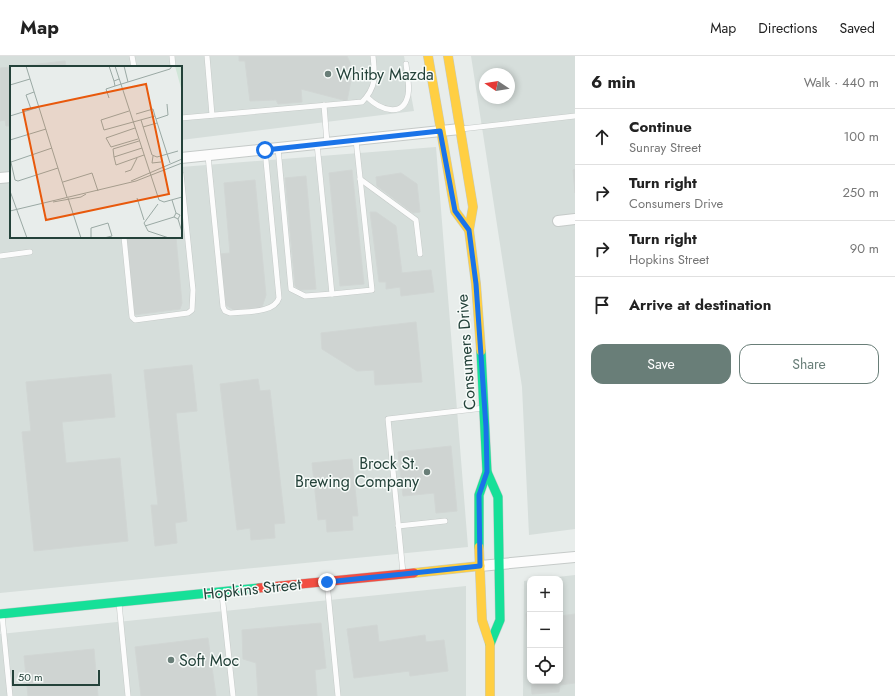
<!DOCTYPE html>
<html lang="en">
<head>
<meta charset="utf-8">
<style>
	:root { --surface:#fff; --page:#f2f2f2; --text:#222; --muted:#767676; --line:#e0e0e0; --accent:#697e78 }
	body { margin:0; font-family:Jost,sans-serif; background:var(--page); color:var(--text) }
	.controls { position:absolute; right:12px; bottom:12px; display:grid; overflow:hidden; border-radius:8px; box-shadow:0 2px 6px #0003 }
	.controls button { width:36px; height:36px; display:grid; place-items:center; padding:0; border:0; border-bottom:1px solid var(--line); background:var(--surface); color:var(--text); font:20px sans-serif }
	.compass { position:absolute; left:479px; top:12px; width:36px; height:36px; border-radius:50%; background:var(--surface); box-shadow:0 2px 6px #0003; rotate:282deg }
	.scale { position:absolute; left:12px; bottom:10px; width:88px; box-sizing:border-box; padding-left:4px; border:2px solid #24423a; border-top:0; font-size:11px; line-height:14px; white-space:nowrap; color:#24423a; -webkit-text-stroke:3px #f7fbf9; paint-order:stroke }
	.stop { position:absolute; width:12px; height:12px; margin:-9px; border:3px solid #1a73e8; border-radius:50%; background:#fff }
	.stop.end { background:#1a73e8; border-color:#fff; box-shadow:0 1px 4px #0008 }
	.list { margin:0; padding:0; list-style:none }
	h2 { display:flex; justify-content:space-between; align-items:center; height:52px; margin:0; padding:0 16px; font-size:17px }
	h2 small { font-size:13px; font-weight:400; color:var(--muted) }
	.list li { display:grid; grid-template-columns:26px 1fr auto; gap:12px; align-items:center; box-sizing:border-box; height:56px; padding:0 16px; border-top:1px solid var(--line) }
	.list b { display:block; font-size:15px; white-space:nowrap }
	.list p { margin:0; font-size:13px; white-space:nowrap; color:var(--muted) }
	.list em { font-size:13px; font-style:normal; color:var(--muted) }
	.actions { display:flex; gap:8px; padding:12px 16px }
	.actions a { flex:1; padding:9px 0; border:1px solid var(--accent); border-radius:12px; text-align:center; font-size:14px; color:var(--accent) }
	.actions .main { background:var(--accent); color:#fff }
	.icon { flex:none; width:22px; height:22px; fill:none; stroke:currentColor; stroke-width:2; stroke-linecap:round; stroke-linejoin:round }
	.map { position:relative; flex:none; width:575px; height:640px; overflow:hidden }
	header { display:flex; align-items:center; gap:24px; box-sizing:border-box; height:56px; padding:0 20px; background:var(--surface); border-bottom:1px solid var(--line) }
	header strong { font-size:19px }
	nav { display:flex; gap:22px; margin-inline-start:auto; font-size:14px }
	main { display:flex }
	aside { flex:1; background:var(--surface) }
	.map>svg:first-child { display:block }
</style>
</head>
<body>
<header>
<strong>Map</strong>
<nav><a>Map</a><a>Directions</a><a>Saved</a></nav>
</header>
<main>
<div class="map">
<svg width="575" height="640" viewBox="0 0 575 640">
	<rect width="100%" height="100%" fill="#e8edeb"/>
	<g fill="#d6dedb" fill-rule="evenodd">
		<path d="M0,0H404L414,55L181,84V11H11V181H181V111L436,91L468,491L0,537Z"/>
		<path d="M471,0H575V473L529,479L522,331ZM485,18H509V42H485Z"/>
		<path d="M575,519V640H523L524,525L530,524V625H560V523H540Z"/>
		<path d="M466,530V640H0V578Z"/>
	</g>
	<g fill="#cfd4d2" stroke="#d1d6d4">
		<path d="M239,0H347L350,6L351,24L347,45L301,33L302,46L278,48L276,44L250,45L245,5H239Z"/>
		<path d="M65,5L66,11H13Z"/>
		<path d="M11,11V70H6L5,64L0,65V12Z"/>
		<path d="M575,113V137L573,114Z"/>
		<path d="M352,114L364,228L340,230L329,117Z"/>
		<path d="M401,117L417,128L420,156L413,157L377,130L376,121Z"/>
		<path d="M306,120L316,233L300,234L295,230L285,122Z"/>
		<path d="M255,124L266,239L262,251L234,254L224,248L220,198L230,197L224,127Z"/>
		<path d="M370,156H376L396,170L402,217L431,214L434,236L401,240L400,231L386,233V226H379Z"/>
		<path d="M126,181H176L182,247L180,253L133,259Z"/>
		<path d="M416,266L422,326L375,329L374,314L357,315L322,293L321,277Z"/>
		<path d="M192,309L197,355L176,357L187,465L175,467L177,487L155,490L151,449H158L144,314Z"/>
		<path d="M111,318L115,361L62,366L66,407L120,402L128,485L34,495L22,376L31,375L26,326Z"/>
		<path d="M258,323L260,335L270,334L285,467L274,468L275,482L251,484L250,472L237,474L220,328Z"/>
		<path d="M451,390L457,455L436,457L434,437L403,440L398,396Z"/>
		<path d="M352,403L358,460H352L353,474L327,476L326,463L318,464L312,407Z"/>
		<path d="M530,551V613L526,558Z"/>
		<path d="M575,558V627L560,629L559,636L532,638L531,625H560V560Z"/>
		<path d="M321,567L326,612L315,614L317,640H258L256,607L243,603L242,574Z"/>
		<path d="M377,569L379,586L425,579L426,586L444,584L448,615L410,620L409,615L354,622L347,573Z"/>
		<path d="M208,582L216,640H141L135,591Z"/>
		<path d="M94,593L98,640H28L24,600Z"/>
	</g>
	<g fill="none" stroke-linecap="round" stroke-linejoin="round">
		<g stroke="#c5cac8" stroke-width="6">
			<g id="lane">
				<path d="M132,0L134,11"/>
				<path d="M172,0L173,11"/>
				<path d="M207,0L212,59"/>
				<path d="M367,41C379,53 403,63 408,39C410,30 407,17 406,8"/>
				<path d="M324,49L327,87"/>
				<path d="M181,62L362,46C377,31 375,19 373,0"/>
				<path d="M461,73L575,60"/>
				<path d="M278,92L291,233L305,240L332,238L317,88"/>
				<path d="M208,100L223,251L225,255L230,257C244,255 274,258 279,242L265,94"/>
				<path d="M360,123L416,164L420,198"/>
				<path d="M124,181L132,261L135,264L188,257L192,254L193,234L181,118"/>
				<path d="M0,200L30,196"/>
				<path d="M332,238L372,234L356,84"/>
				<path d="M398,470L445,465"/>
				<path d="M403,517L388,363L484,352"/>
				<path d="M327,526L338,640"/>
				<path d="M222,538L233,640"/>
				<path d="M119,547L128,640"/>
				<path d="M2,559L10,640"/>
			</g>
		</g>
		<g stroke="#c5cac8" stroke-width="12">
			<g id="street">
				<path d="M181,102L460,73"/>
				<path d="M0,122L11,121"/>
				<path d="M558,165L575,163"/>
				<path d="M480,510L575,501"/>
			</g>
		</g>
		<g stroke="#c3cbc8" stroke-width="10">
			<g id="fast">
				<path d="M487,416L498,441L500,564L490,588"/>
				<path d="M479,491V439L487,416L481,295"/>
				<path d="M0,558L259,532"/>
			</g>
		</g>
		<g stroke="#c3cbc8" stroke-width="10">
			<g id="slow">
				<path d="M428,0L455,155L469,174"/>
				<path d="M448,0L473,151L469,174L476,228L481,295"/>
				<path d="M479,491L482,564L490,588V640"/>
				<path d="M414,517L480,510"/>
			</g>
		</g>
		<g stroke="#c3cbc8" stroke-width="10">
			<path id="jam" d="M259,532L414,517"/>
		</g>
		<use href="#lane" stroke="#fcfcfc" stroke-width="5"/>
		<use href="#street" stroke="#fcfcfc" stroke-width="10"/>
		<use href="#fast" stroke="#16e098" stroke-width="9"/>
		<use href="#slow" stroke="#ffcf43" stroke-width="9"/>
		<use href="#jam" stroke="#f24e42" stroke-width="9"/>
	</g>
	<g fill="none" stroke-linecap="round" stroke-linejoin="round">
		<path stroke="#1a73e8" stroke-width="5" d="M265,94L440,75L455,155L469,174L476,228L486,371L487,416L479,439L480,510L327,526"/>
	</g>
	<g fill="#697e78" stroke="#f7fbf9" stroke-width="1.5">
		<circle cx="328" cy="18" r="4"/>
		<circle cx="427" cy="416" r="4"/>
		<circle cx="171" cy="604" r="4"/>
	</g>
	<g text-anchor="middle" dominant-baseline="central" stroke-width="3" stroke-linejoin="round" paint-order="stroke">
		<g font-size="16" fill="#24423a" stroke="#f7fbf9" text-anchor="start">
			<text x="336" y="18">Whitby Mazda</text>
			<text x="419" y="407" text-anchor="end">Brock St.<tspan x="419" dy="18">Brewing Company</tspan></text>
			<text x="179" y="604">Soft Moc</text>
		</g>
		<g font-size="16" fill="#24423a" stroke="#f7fbf9">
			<text transform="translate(466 296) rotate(-94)">Consumers Drive</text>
			<text transform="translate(252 533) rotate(-6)">Hopkins Street</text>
		</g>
	</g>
	<g transform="translate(10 10)">
		<rect width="172" height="172" fill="#e8edeb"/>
		<path d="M165,0H172V23L171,22Z" fill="#d1e6d8"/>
		<path fill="none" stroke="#9aa9a4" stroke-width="1" d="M16,0L57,131M99,0L104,15M105,0L149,134L154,136L172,131M114,0L118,16M109,13L104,15L105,20L160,3L162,0M0,19L20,13M99,32L96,23L105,20M21,43L16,29L24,26M119,45L91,54L94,64L145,50L160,97M126,48L143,43L145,50M0,50L29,41M146,53L158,49L157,38M131,54L142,89L147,91L168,85M133,61L147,57M125,62L96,72L101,81L128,73M0,74L36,63M129,75L103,83L104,91L132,82M143,90L142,97L151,96M104,91L106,99L134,89M0,92L5,114L8,115L48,102M1,96L42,82M115,106L121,104L127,92M121,115L172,93M53,116L82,107L88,125M0,125L17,172M58,132L71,172M127,132L134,154M162,134L166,147M43,136L71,131L76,128M148,138L134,157L138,165L159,172M0,145L126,115L172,97M168,153L170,149L166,147L164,151L168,153L172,166M135,160L164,151M81,172V162L98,157L102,170L94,172"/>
		<path fill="#e8590c" fill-opacity="0.15" stroke="#e8590c" stroke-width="2" d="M136,18L159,128L36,154L13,44Z"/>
		<rect width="172" height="172" fill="none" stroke="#24423a" stroke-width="2"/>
	</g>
</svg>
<div class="controls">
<button>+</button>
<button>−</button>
<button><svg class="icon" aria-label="locate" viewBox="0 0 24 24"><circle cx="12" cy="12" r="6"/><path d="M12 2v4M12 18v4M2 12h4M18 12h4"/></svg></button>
</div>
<svg class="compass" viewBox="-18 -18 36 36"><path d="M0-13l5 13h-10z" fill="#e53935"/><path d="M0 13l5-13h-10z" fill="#767676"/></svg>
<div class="scale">50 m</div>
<div class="stop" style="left:265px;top:94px"></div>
<div class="stop end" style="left:327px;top:526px"></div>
</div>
<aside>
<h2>6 min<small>Walk · 440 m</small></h2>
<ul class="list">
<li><svg class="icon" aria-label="ahead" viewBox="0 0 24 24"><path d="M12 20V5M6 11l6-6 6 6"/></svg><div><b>Continue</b><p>Sunray Street</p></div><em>100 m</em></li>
<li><svg class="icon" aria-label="right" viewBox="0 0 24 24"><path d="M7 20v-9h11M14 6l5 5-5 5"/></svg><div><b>Turn right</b><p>Consumers Drive</p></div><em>250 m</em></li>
<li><svg class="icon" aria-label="right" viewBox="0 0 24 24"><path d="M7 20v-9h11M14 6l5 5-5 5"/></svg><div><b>Turn right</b><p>Hopkins Street</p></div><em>90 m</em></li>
<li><svg class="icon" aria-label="arrive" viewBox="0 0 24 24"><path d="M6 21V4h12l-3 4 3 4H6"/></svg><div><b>Arrive at destination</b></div></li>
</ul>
<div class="actions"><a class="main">Save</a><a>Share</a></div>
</aside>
</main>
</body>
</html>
